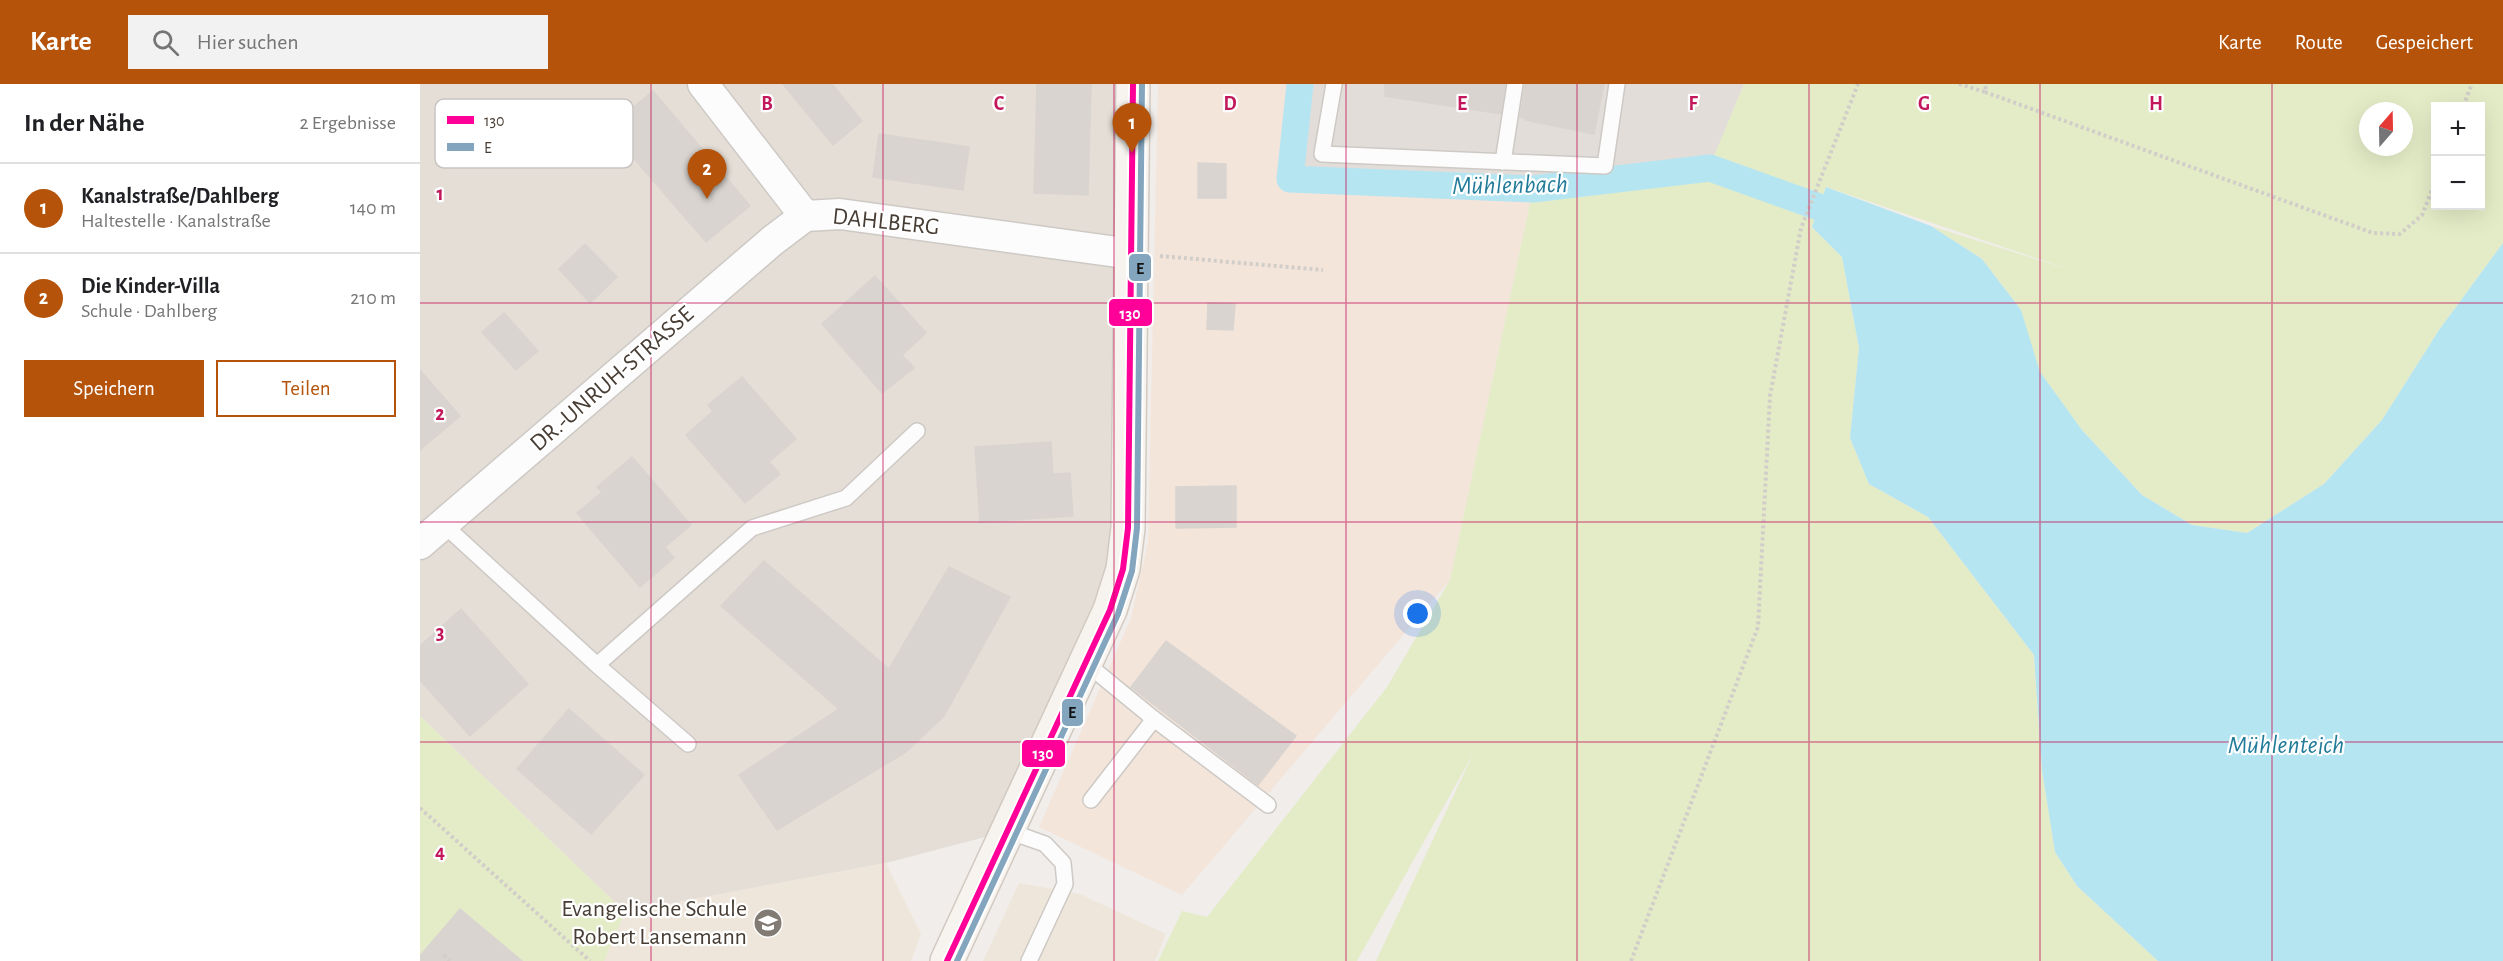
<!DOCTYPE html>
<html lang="de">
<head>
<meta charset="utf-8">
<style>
	:root { --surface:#fff; --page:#f2f2f2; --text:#202124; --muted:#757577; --line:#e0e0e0; --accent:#b45309 }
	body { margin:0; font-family:"Alegreya Sans",sans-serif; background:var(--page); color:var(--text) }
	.controls { position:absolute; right:18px; top:18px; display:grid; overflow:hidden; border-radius:0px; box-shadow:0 6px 24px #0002 }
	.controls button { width:54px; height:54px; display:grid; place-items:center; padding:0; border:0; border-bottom:2px solid var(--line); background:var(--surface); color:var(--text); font:30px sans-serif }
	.compass { position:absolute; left:1939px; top:18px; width:54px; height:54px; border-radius:50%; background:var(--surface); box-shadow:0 6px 24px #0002; rotate:20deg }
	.you { position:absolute; left:998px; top:530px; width:21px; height:21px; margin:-15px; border:4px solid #fff; border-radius:50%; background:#1a73e8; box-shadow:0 0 0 9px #1a73e833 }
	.badge { display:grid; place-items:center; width:39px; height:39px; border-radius:50%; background:var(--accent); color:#fff; font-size:20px; font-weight:700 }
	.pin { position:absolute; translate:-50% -50px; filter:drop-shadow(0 2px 3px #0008) }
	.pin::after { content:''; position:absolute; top:32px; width:21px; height:18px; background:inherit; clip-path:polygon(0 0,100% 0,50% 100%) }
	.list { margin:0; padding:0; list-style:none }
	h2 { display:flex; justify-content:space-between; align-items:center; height:78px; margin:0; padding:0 24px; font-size:26px }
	h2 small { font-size:20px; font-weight:400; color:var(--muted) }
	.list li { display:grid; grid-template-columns:39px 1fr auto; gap:18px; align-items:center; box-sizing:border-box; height:90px; padding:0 24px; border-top:2px solid var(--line) }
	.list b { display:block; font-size:22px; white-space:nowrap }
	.list p { margin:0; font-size:20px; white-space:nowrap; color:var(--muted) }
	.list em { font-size:20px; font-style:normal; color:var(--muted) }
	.actions { display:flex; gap:12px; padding:18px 24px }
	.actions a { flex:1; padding:14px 0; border:2px solid var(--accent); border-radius:0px; text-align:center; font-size:21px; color:var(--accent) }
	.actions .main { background:var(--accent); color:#fff }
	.icon { flex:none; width:33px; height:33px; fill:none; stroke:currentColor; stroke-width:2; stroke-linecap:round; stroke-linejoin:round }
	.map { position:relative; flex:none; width:2083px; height:877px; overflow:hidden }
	header { display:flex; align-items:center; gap:36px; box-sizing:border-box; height:84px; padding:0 30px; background:var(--accent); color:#fff }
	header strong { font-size:28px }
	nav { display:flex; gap:33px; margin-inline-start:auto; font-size:21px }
	.search { width:420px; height:54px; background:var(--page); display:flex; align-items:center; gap:15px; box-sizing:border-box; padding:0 21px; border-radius:0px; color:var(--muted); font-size:22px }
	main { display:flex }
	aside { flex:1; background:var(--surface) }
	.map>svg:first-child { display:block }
</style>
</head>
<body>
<header>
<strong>Karte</strong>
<div class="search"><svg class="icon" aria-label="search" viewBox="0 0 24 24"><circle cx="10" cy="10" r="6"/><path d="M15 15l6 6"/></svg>Hier suchen</div>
<nav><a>Karte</a><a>Route</a><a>Gespeichert</a></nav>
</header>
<main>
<aside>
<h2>In der Nähe<small>2 Ergebnisse</small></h2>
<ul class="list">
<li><span class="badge">1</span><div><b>Kanalstraße/Dahlberg</b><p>Haltestelle · Kanalstraße</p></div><em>140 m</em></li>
<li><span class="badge">2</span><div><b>Die Kinder-Villa</b><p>Schule · Dahlberg</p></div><em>210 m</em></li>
</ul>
<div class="actions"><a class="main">Speichern</a><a>Teilen</a></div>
</aside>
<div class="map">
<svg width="2083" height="877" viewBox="0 0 2083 877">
	<rect width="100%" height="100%" fill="#f0edea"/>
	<path fill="#e5ded6" d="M0,0H714L708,444L588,747L466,779L205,828L0,632Z"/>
	<path fill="#f4e5db" d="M738,0H887L870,95L1113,105L1030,496L762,811L619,743L711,534L728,459Z"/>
	<path fill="#e3ddd9" d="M887,0H1324L1290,84L1113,105L870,95Z"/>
	<g fill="#efe6db">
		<path d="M466,779L501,850L491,877H184L205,828Z"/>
		<path d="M599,799L660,810L746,850L735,877H563Z"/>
	</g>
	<g fill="#e4ecc7" fill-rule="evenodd">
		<path d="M1324,0H2083V159L2019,246L1962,336L1904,400L1827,449L1772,441L1722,411L1662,346L1619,288L1601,226L1562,175L1511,142L1660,189L1406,103L1392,143L1422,173L1439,264L1430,354L1449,400L1508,433L1614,571L1622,686L1635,768L1657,802L1738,877H956L1053,670L937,877H738L762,827L787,833L967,603L1030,496L1113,105L1289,84ZM2016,22H2060V122H2016ZM1948,27H1984V63H1948Z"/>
		<path d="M0,632L205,828L184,877H0Z"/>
	</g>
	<path fill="#b6e5f2" d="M1406,103L1511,142L1562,175L1601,226L1620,288L1662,346L1722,411L1772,441L1827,449L1904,400L1962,336L2019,246L2083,159V877H1738L1657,802L1635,768L1622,686L1614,571L1508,433L1449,400L1430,354L1439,264L1422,173L1392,143Z"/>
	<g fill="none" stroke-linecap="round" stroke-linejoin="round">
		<path stroke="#b6e5f2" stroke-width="27" d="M880,0L870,95L1113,105L1290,84L1399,123"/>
	</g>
	<g fill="#d9d4d0" stroke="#d9d4cf" stroke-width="1.5">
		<path d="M363,0H412L442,37L413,61Z"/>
		<path d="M617,0H671L668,111L614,109Z"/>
		<path d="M965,0H1085L1081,30L965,12Z"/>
		<path d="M1105,0H1184L1174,50L1105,36V34L1100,33Z"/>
		<path d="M233,7L330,122L286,158L188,44Z"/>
		<path d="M459,50L549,63L543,106L453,93Z"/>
		<path d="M778,79L806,80V114H778Z"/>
		<path d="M165,160L197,193L170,219L139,185Z"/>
		<path d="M455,192L506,249L482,271L494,284L462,309L402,240Z"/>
		<path d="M788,219L815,220L813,246L787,245Z"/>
		<path d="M84,229L118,267L96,286L62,248Z"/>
		<path d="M0,286L40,332L0,366Z"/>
		<path d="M322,293L376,355L349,378L360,390L325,419L266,351L293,327L288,321Z"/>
		<path d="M631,358L633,390L650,389L653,432L560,438L555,363Z"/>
		<path d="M212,373L271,441L245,463L254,474L220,503L157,429L182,408L177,403Z"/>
		<path d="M816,402V443L756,444V403Z"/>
		<path d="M344,477L469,585L529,483L590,513L524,632L486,668L357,746L319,691L419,625L301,522Z"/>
		<path d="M41,525L108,600L50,652L0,596V562Z"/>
		<path d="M746,557L876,652L838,701L711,603Z"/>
		<path d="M149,625L224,691L171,750L97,685Z"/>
		<path d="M40,825L102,877H0V872Z"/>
	</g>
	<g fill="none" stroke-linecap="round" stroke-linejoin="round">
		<g stroke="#cdc9c5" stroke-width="18">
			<g id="lane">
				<path d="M914,0L902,70L1185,82L1197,0"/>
				<path d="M1083,78L1095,0"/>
				<path d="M23,440L177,581L268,660"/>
				<path d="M667,580L734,635L848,721"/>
				<path d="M177,581L332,444L426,414L497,347"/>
				<path d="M671,716L734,635"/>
				<path d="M588,747L625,760L643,779L645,800L609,877"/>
			</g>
		</g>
		<g stroke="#cdc9c5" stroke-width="33">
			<g id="street">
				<path d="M283,0L385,132L420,130L712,170"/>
				<path d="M0,460L352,157L385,132"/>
			</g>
		</g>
		<g stroke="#d2cac1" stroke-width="36">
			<path id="secondary" d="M527,877L690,526L703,485L708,444L713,0"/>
		</g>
		<g stroke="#d1cdc9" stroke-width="4" stroke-dasharray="3 3" stroke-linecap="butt">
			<path d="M1539,0L1565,8L1566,0"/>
			<path d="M1565,8L1953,149L1980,150L2002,131L2016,96"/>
			<path d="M2043,22L2052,0"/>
			<path d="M740,172L903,186"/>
			<path d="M0,724L170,877"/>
			<path d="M24,871L30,877"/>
			<path d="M1211,877L1338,543L1350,312L1381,144L1438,0"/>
		</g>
		<use href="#lane" stroke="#fdfcfc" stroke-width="15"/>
		<use href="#street" stroke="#fdfcfc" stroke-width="30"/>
		<use href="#secondary" stroke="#f7f3ee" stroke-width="33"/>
		<g stroke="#fff" stroke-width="10">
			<path id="bus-1" d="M527,877L690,526L703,485L708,444L713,0"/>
		</g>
		<g stroke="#fff" stroke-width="10">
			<path id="bus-2" d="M537,877L698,530L712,487L717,444L722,0"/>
		</g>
		<use href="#bus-1" stroke="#f09" stroke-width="6"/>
		<use href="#bus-2" stroke="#84a5be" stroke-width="6"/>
	</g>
	<path fill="none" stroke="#c2185b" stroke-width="1.5" stroke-opacity="0.55" d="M231,0V877M463,0V877M694,0V877M926,0V877M1157,0V877M1389,0V877M1620,0V877M1852,0V877M0,219H2083M0,438H2083M0,658H2083"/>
	<defs>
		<g id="school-disc" transform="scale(1.5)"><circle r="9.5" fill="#827b74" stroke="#fff"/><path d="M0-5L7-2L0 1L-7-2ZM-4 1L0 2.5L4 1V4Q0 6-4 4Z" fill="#fff"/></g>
	</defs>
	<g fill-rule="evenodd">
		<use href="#school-disc" x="348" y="839"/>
	</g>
	<g text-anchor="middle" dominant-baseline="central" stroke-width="4.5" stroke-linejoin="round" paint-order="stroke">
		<g font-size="24" fill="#473d34" stroke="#fff">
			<text transform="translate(466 138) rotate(6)">DAHLBERG</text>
			<text transform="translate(192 295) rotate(-41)">DR.-UNRUH-STRASSE</text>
		</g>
		<g font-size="24" fill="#473d34" stroke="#fff" text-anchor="end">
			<text x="327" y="825">Evangelische Schule<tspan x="327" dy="28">Robert Lansemann</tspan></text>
		</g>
		<g font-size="26" font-style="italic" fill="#217b99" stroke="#fff">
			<text transform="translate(1090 101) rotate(-1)">Mühlenbach</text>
			<text x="1866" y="661">Mühlenteich</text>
		</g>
	</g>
	<rect x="15" y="15" width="198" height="69" rx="9" fill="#fff" stroke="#c8c5c2" stroke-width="1.5"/>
	<rect x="27" y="32" width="27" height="8" fill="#f09"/>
	<rect x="27" y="59" width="27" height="8" fill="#84a5be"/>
	<g font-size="16" fill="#473d34">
		<text x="64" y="42">130</text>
		<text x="64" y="69">E</text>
	</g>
	<g font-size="20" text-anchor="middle" font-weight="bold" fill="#c2185b" stroke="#fff" stroke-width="4.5" stroke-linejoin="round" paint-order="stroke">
		<text x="347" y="26">B</text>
		<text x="579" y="26">C</text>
		<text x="810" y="26">D</text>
		<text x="1042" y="26">E</text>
		<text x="1273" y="26">F</text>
		<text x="1504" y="26">G</text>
		<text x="1736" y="26">H</text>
		<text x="20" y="116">1</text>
		<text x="20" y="336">2</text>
		<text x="20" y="555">3</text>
		<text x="20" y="774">4</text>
	</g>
	<g stroke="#fff" stroke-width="2">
		<rect x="708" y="169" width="24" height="29" rx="6" fill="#84a5be"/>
		<rect x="688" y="214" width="45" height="29" rx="6" fill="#f09"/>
		<rect x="641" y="614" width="23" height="29" rx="6" fill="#84a5be"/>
		<rect x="601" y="655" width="45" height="29" rx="6" fill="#f09"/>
	</g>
	<g font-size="16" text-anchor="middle" font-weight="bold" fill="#fff">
		<text x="710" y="235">130</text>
		<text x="623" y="675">130</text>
	</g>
	<g font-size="16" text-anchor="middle" font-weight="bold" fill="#111">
		<text x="720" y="190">E</text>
		<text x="652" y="634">E</text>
	</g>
</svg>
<div class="controls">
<button>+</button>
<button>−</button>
</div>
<svg class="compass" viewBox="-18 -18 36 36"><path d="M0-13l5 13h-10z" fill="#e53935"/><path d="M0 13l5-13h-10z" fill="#757577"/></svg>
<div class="you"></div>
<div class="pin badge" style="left:712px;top:69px">1</div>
<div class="pin badge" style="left:287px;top:115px">2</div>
</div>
</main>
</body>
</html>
